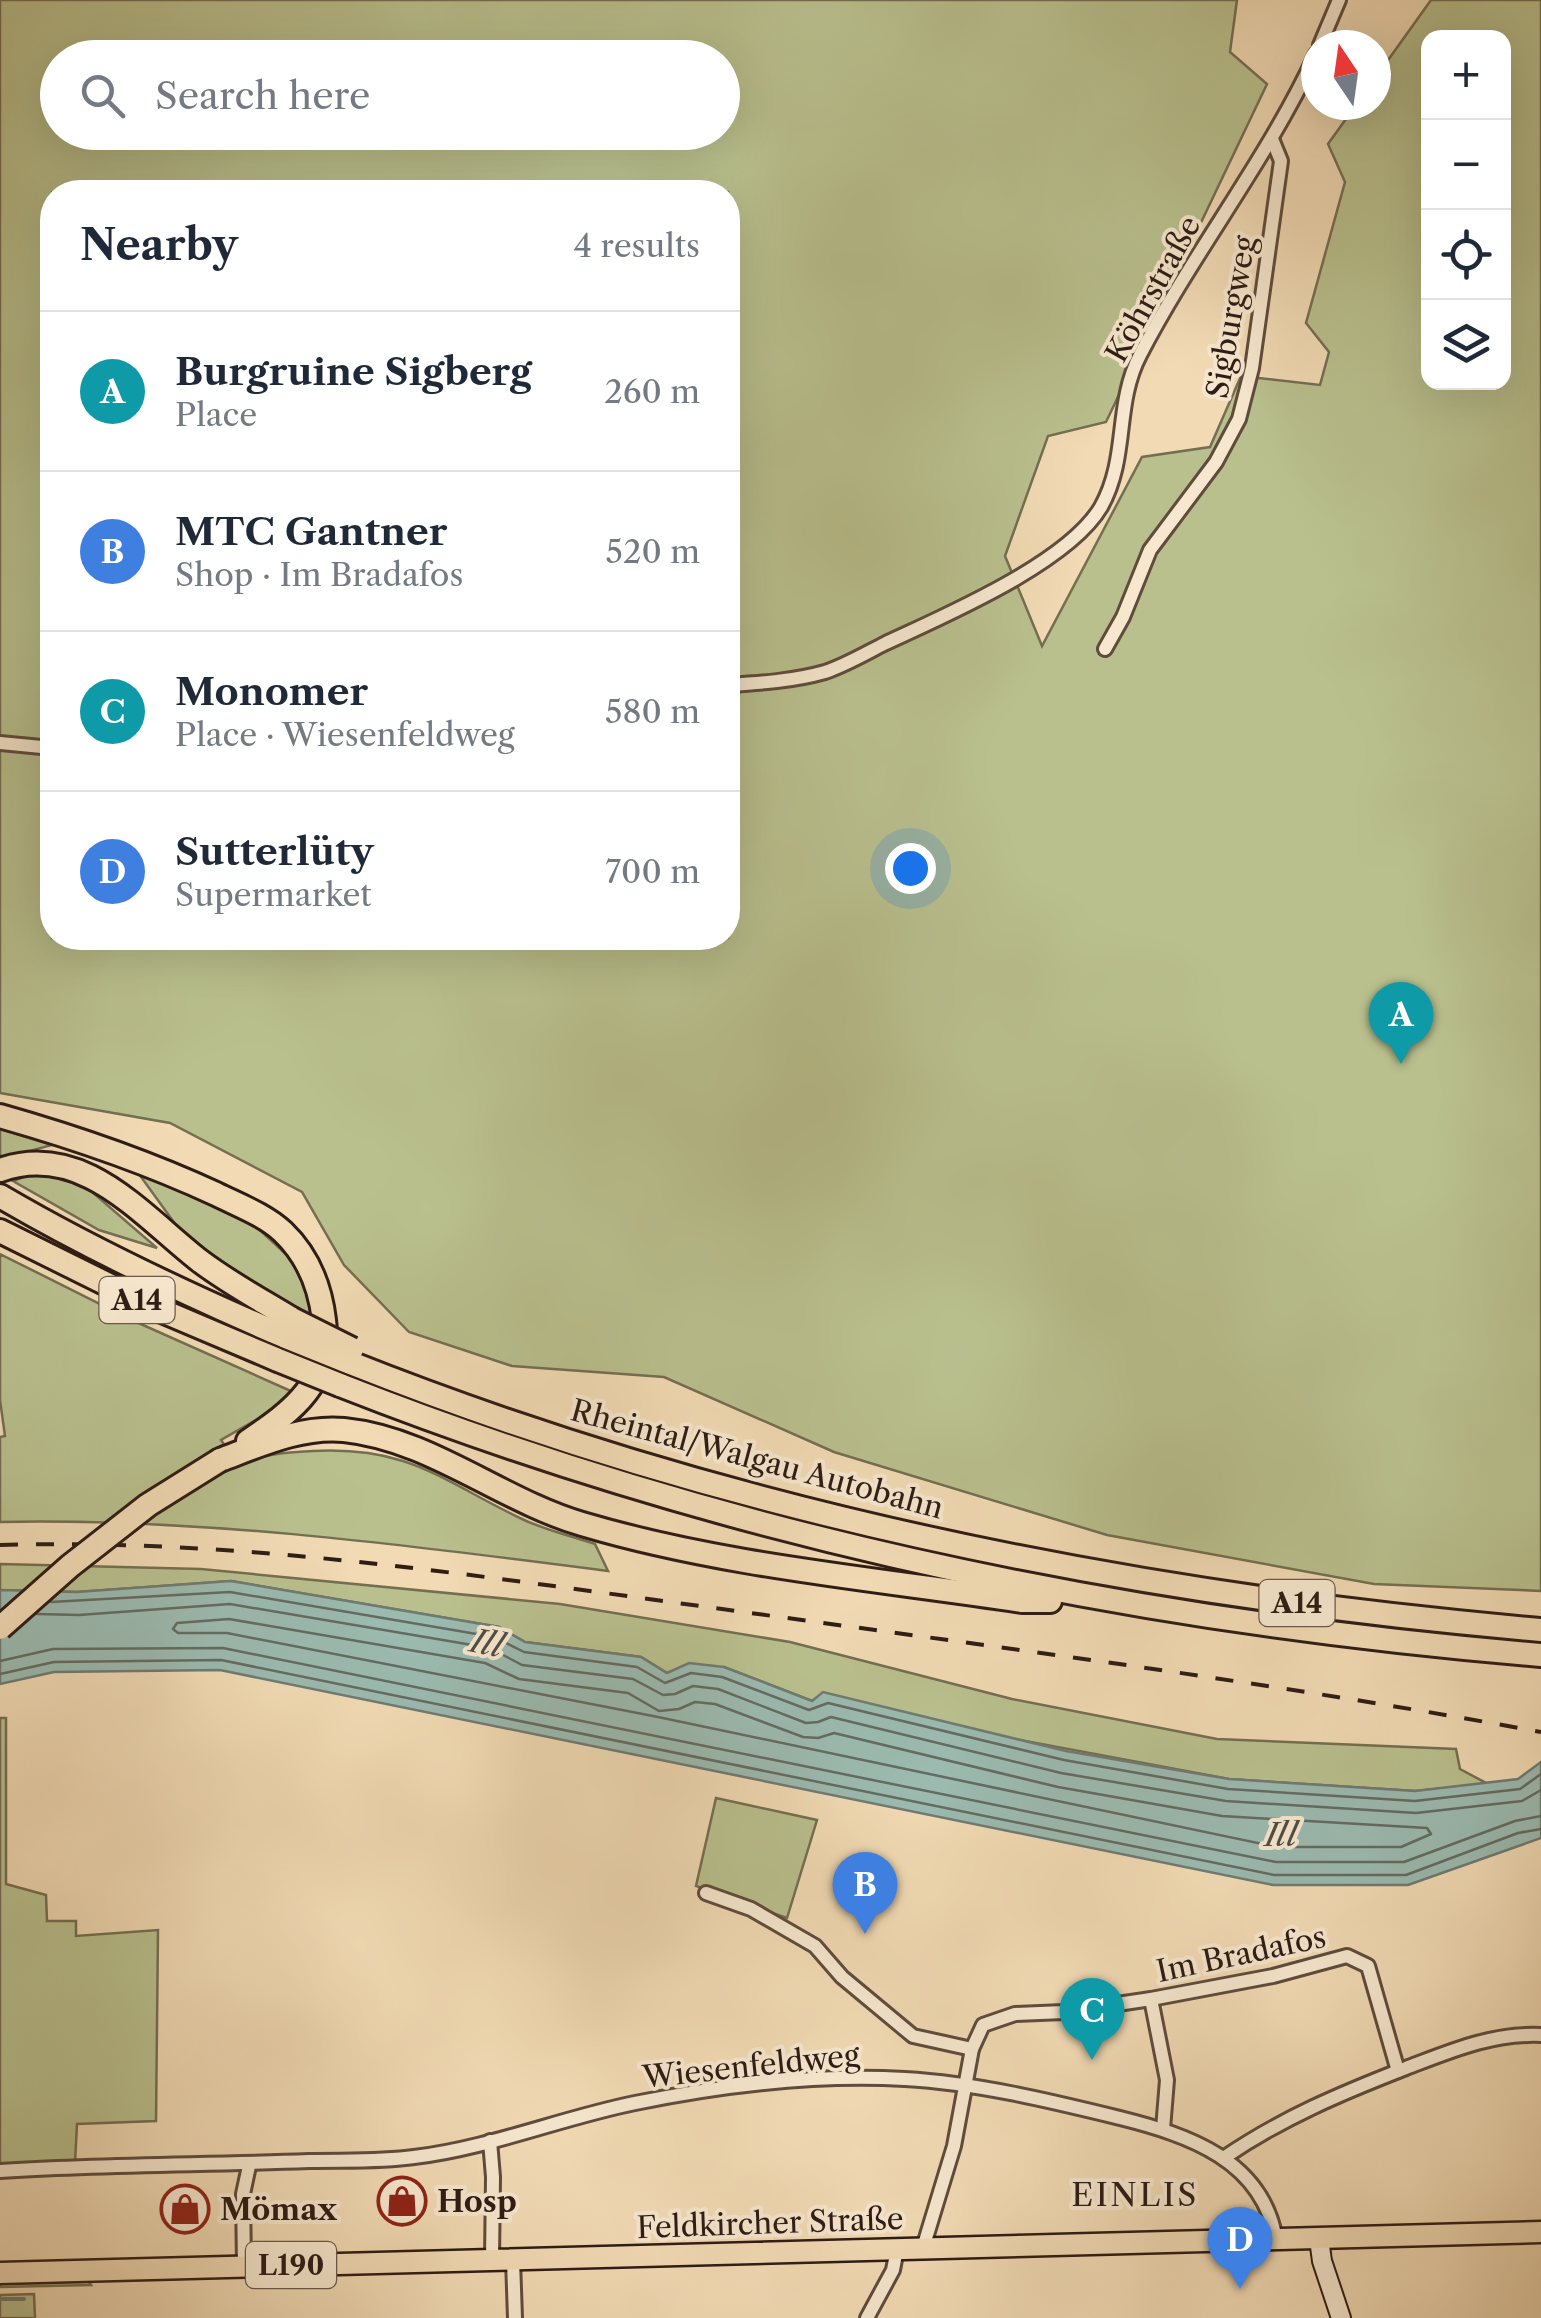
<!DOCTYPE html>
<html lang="en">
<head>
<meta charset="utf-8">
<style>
	:root { --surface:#fff; --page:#f6f6f7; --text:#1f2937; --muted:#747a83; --line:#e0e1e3; --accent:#2563eb }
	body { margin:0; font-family:"Libre Caslon Text",serif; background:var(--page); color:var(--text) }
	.controls { position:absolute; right:30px; top:30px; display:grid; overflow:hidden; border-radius:20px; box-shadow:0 10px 40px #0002 }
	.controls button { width:90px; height:90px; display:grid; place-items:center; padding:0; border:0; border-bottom:2px solid var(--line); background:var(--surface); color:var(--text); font:50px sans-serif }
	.compass { position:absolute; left:1301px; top:30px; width:90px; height:90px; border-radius:50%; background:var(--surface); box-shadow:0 10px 40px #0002; rotate:347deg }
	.you { position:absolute; left:910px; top:868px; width:35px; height:35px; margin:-25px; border:8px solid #fff; border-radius:50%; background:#1a73e8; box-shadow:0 0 0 15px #1a73e833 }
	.badge { display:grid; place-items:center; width:65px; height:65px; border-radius:50%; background:var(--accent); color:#fff; font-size:32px; font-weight:700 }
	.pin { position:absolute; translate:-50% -82px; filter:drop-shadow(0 2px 5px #0008) }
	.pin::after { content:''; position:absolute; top:52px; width:35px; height:30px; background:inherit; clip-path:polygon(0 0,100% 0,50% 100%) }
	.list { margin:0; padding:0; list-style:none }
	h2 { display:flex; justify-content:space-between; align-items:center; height:130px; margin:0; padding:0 40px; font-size:42px }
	h2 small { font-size:32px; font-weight:400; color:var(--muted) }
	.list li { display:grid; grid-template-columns:65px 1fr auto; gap:30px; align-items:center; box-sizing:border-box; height:160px; padding:0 40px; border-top:2px solid var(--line) }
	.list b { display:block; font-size:38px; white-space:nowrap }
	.list p { margin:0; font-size:32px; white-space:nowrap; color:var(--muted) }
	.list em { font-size:32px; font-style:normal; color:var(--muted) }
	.icon { flex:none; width:55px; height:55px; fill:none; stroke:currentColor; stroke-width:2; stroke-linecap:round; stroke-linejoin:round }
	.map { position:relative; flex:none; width:1541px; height:2318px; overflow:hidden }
	.search { position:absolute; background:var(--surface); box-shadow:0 10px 40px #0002; left:40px; top:40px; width:700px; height:110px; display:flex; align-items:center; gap:25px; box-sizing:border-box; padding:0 35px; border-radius:55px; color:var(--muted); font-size:38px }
	.panel { position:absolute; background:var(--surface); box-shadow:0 10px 40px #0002; left:40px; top:180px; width:700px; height:770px; border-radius:40px }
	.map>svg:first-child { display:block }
</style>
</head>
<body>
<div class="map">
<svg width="1541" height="2318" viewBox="0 0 1541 2318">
	<rect width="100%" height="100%" fill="#f1dab4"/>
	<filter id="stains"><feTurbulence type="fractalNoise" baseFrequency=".002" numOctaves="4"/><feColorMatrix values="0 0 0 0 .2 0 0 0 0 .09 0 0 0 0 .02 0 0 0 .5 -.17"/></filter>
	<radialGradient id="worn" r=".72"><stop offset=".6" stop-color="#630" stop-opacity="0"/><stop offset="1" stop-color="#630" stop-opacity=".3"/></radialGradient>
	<g fill="#b9c08e" stroke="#746e52" stroke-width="2.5" fill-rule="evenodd">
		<path d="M0,0H1237L1230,52L1267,84L1106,422L1048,436L1005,556L1042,646L1142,457L1210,447L1241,376L1320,385L1329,352L1306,323L1345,182L1328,144L1356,105H1376V77L1431,0H1541V1591L1374,1584L1107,1535L834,1452L664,1377L512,1366L409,1332L344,1265L302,1192L170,1123L0,1093ZM1428,38H1504V382H1428ZM58,58H722V132H58ZM52,192H728V938H52Z"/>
		<path d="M0,1129L52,1145L0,1159Z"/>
		<path d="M42,1170L91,1191L157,1248L99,1230L13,1181Z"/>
		<path d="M136,1170L253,1224L301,1268L316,1318L255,1285L181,1232Z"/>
		<path d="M0,1254L134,1321L293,1392L277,1408L221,1440L239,1466C264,1453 285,1453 313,1451C410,1446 442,1481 522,1519C545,1530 571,1536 595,1544L608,1571C406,1545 204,1518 0,1522V1437L5,1436L0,1400Z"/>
		<path d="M0,1564L201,1569L560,1604L790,1642L1012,1699L1217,1739L1456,1749L1460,1769L1488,1784L1415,1791L1229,1779L812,1701L724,1667L667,1673L641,1657L525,1642L499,1627L231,1581L77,1592L0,1590Z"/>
		<path d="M0,1718H6V1884L46,1895L47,1921H76V1936L158,1930L156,2121L77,2124L75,2162L0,2166Z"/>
		<path d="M716,1798L817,1820L787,1918L696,1886Z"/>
		<path d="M86,2278L91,2285L0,2287V2282Z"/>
		<path d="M34,2294L35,2318H0V2295Z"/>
	</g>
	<path fill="#9bbab0" stroke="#6f7b72" stroke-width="2.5" d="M231,1581L499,1627L525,1642L641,1657L667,1673L689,1663L724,1667L812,1701L823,1692L1066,1751L1229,1779L1415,1791L1518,1779L1541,1762V1838L1408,1885H1273L220,1670L54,1672L0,1684V1590L77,1592Z"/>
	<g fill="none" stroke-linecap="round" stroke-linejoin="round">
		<g stroke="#646b62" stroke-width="2.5">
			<path d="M51,1602L230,1592L494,1637L524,1652L637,1667L665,1683L691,1673L722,1677L809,1710L828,1703L1064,1760L1228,1789L1415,1801L1520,1789L1541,1774"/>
			<path d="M37,1614L79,1615L230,1604L490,1648L522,1665L633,1679L663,1695L675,1694L693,1686L718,1689L806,1723L818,1722L831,1717L1061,1773L1226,1801L1416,1813L1522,1801L1541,1790"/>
			<path d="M229,1619L485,1663L519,1679L628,1693L659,1711L679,1709L695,1702L715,1704L803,1737L818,1738L834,1733L1058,1787L1222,1816L1427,1828L1431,1834L1401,1847H1277L658,1717L227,1633H178L173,1629L177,1623Z"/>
			<path d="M0,1661L53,1649L223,1648L1276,1862H1404L1515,1821L1541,1816"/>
			<path d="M0,1674L54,1662L221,1660L1274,1875H1406L1518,1833L1541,1829"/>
		</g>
		<path stroke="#6f7b72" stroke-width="4" d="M0,2299H24"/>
		<g stroke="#5f4c3d" stroke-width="18">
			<g id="minor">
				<path d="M1320,45L1339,0"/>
				<path d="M1105,649L1123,617L1150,550L1216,462L1239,419L1252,368L1281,161L1272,139"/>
				<path d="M728,685C760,683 793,681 825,672C846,665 866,653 886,643C946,615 1068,563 1101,507C1129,457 1114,405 1140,355C1194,251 1267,160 1316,54"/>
				<path d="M0,743L52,748"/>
				<path d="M706,1893L751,1909L815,1946L842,1977L913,2036L972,2049"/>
				<path d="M1151,1999L1167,2080L1163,2129"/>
				<path d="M490,2141L493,2177L492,2260"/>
				<path d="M1225,2157C1282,2118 1342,2093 1406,2068C1451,2051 1492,2033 1541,2035"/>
				<path d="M0,2171C103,2164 207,2165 309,2161C344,2160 379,2162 414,2157C489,2148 561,2118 635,2103C723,2085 815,2074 905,2079C977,2083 1050,2101 1120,2118C1188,2135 1263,2160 1276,2240"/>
				<path d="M923,2248L954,2146L972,2049L983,2025L1015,2014L1064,2012L1151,1999L1273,1976L1347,1956L1368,1966L1398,2071"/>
				<path d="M513,2260L515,2318"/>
				<path d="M244,2266L243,2194L249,2166"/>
				<path d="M867,2318L893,2270L897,2249"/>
			</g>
		</g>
		<g stroke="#2e1c15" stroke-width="22">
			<path id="secondary" d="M1319,2239L1322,2261L1341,2318"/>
		</g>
		<g stroke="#2e1c15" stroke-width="25">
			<path id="primary" d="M0,2273L1541,2232"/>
		</g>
		<g stroke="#2e1c15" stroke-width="28">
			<g id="motorway">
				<path d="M0,1116C74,1137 147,1162 216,1194C238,1205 265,1215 283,1232C308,1256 320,1286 324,1320C332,1382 294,1410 248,1441"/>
				<path d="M0,1170C83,1141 141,1215 200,1261C229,1283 261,1300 292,1319"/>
				<path d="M0,1196C92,1250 188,1295 286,1337"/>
				<path d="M0,1231L153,1307L278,1360"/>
				<path d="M348,1362C728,1513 1134,1595 1541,1630"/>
				<path d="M340,1385C724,1536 1130,1621 1541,1655"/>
				<path d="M220,1460C260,1445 301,1426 344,1430C431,1439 500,1500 582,1524C723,1566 877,1579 1022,1601H1050"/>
			</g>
		</g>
		<use href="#minor" stroke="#f6e7ce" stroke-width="12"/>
		<use href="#secondary" stroke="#f6e7ce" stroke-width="18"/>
		<use href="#primary" stroke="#f1dab4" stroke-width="20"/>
		<use href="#motorway" stroke="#f1dab4" stroke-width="22"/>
		<path stroke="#2e1c15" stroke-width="4" stroke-dasharray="18 18" stroke-linecap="butt" d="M0,1545C243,1538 483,1577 722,1609C996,1647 1270,1682 1541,1732"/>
		<g stroke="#2e1c15" stroke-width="28" stroke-linecap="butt">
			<g id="motorway-bridge">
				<path d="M292,1319L352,1349"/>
				<path d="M286,1337L348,1362"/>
				<path d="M278,1360L340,1385"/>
				<path d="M0,1628L70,1566L148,1505L220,1460"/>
			</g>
		</g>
		<use href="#motorway-bridge" stroke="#f1dab4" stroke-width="22"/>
	</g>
	<defs>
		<g id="shop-ring" transform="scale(2.5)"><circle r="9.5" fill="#f6e7ce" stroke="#8f2418" stroke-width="1.5"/><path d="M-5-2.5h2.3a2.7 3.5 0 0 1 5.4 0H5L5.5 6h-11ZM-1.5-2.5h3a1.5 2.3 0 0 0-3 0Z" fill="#8f2418"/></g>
	</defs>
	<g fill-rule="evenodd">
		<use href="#shop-ring" x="402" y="2201"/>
		<use href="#shop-ring" x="185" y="2209"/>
	</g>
	<g text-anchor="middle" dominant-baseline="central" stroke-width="8" stroke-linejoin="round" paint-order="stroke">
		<g fill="#f6e7ce" stroke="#6a594c" stroke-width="2.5">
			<rect x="99.5" y="1277" width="75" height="46" rx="8"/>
			<rect x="1259.5" y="1580" width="75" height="46" rx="8"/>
			<rect x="246" y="2242" width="90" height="46" rx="8"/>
		</g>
		<g font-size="28" font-weight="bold" fill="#2e1c15">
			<text x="137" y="1300">A14</text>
			<text x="1297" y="1603">A14</text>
			<text x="291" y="2265">L190</text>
		</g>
		<g font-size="30" fill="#2e1c15" stroke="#f6e7ce">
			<text transform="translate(1153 289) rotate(-61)">Köhrstraße</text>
			<text transform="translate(1231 317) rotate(-80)">Sigburgweg</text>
			<text transform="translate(757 1459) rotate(15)">Rheintal/Walgau Autobahn</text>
			<text transform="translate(1241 1954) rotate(-12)">Im Bradafos</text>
			<text transform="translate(751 2066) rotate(-6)">Wiesenfeldweg</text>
			<text transform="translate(770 2223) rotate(-2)">Feldkircher Straße</text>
		</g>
		<g font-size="30" font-weight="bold" fill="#2e1c15" stroke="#f6e7ce" text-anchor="start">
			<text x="437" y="2201">Hosp</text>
			<text x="220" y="2209">Mömax</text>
		</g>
		<g font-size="32" font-style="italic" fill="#4f4b44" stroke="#f6e7ce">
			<text transform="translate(487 1643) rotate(11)">Ill</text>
			<text x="1281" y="1834">Ill</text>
		</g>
		<g font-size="32" letter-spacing="2.5" fill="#2e1c15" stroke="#f6e7ce">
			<text x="1135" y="2194">EINLIS</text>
		</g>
	</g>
	<rect width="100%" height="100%" filter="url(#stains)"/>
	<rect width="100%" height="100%" fill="url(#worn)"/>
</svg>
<div class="controls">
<button>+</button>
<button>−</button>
<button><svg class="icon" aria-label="locate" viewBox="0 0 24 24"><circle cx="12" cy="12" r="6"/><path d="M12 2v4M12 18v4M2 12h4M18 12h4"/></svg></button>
<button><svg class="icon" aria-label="layers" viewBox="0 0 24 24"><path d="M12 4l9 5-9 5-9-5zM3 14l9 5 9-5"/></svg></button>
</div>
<svg class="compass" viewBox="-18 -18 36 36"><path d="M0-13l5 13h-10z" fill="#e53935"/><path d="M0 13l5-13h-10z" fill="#747a83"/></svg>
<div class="you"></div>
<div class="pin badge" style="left:1401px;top:1064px;background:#0f9aa8">A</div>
<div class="pin badge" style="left:865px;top:1934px;background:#3f7fe0">B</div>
<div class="pin badge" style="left:1092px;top:2060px;background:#0f9aa8">C</div>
<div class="pin badge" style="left:1240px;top:2289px;background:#3f7fe0">D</div>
<div class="search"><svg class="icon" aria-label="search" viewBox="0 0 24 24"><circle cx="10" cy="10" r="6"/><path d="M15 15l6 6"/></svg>Search here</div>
<section class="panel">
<h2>Nearby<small>4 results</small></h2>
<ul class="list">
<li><span class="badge" style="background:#0f9aa8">A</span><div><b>Burgruine Sigberg</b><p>Place</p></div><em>260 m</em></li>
<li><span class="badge" style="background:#3f7fe0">B</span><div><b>MTC Gantner</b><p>Shop · Im Bradafos</p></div><em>520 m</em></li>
<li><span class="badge" style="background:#0f9aa8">C</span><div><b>Monomer</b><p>Place · Wiesenfeldweg</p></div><em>580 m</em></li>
<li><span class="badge" style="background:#3f7fe0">D</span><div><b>Sutterlüty</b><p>Supermarket</p></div><em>700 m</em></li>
</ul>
</section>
</div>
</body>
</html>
